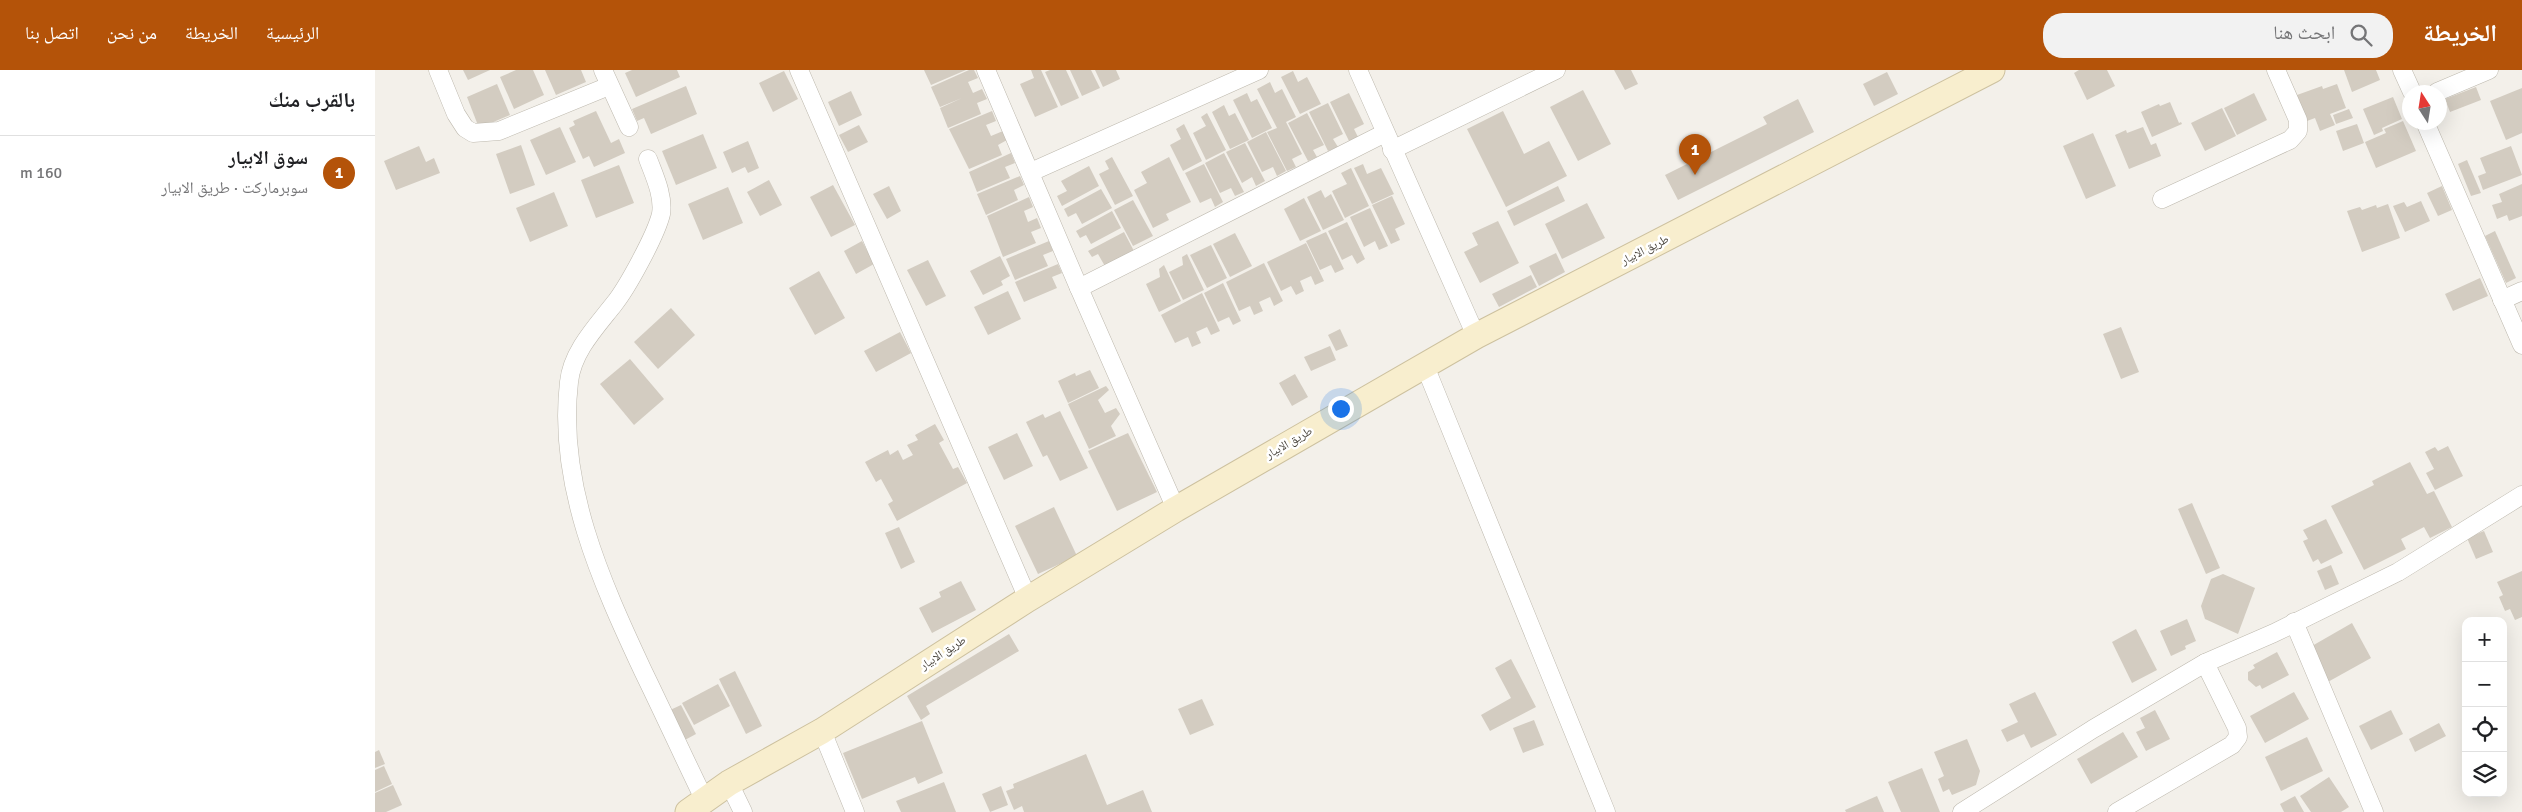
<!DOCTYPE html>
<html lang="ar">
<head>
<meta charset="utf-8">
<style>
	:root { --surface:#fff; --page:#f2f2f2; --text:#202124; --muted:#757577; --line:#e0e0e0; --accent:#b45309 }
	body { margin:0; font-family:Signika,"Noto Naskh Arabic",sans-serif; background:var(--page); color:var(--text); direction:rtl }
	.controls { position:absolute; right:15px; bottom:15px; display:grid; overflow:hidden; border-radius:10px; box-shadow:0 5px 20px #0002 }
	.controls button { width:45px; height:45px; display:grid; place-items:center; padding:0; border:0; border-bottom:1px solid var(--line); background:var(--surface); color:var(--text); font:25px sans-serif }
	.compass { position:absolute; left:2027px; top:15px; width:45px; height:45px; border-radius:50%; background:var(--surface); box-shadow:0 5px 20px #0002; rotate:348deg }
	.you { position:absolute; left:965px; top:338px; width:18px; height:18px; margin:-12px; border:4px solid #fff; border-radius:50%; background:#1a73e8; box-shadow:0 0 0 8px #1a73e833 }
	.badge { display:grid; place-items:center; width:32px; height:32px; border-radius:50%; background:var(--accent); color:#fff; font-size:16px; font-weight:700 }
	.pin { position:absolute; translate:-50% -41px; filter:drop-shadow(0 1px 2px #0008) }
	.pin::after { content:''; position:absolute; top:26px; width:18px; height:15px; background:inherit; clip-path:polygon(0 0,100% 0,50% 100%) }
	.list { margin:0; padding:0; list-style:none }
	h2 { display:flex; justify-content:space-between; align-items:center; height:65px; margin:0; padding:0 20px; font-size:21px }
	h2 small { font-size:16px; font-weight:400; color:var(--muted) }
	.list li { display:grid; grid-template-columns:32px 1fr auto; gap:15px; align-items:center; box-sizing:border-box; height:75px; padding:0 20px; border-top:1px solid var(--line) }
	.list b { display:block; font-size:19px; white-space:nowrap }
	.list p { margin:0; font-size:16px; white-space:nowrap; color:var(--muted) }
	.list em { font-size:16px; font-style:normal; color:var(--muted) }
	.icon { flex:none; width:28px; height:28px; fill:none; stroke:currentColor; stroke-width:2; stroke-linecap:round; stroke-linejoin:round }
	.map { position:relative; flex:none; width:2147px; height:742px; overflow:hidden; direction:ltr }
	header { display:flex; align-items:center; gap:30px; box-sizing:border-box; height:70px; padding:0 25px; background:var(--accent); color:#fff }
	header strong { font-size:24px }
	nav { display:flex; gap:28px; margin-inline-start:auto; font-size:18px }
	.search { width:350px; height:45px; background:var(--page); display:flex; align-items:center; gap:12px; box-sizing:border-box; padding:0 18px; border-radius:20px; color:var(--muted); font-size:19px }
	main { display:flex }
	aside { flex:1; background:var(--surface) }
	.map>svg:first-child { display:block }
</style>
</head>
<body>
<header>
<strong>الخريطة</strong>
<div class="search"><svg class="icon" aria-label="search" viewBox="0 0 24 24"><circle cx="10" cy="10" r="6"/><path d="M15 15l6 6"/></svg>ابحث هنا</div>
<nav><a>الرئيسية</a><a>الخريطة</a><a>من نحن</a><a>اتصل بنا</a></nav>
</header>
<main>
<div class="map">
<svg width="2147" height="742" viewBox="0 0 2147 742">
	<rect width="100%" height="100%" fill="#f3f0ea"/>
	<g fill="#d3ccc1">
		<path d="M88,0H115L93,10Z"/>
		<path d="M141,0H158L169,25L139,39L125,7Z"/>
		<path d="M170,0H206L211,12L181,25Z"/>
		<path d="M257,0H302L305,7L261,27L250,3Z"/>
		<path d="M549,0H591L556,15Z"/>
		<path d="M594,0H599L603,8L593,12L598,23L607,19L612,29L602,33L606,44L573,58L565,38L587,28L565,37L556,17Z"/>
		<path d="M656,0H666L683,37L660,47L645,14L659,8Z"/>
		<path d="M675,0H691L704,28L686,36L670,2Z"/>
		<path d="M695,0H716L725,18L707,26Z"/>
		<path d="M720,0H741L745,9L728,17Z"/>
		<path d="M1239,0H1256L1263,14L1250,20Z"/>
		<path d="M1704,0H1732L1740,16L1712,30L1699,3Z"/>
		<path d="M1969,0H2001L2005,10L1977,22Z"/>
		<path d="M409,1L423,29L398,42L384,13Z"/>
		<path d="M918,1L923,12L932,7L946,34L925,44L906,7Z"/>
		<path d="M1512,2L1523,24L1499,36L1488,14Z"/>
		<path d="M895,12L900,23L907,19L921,47L911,52L927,84L917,89L921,97L912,101L892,62L902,58L882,19Z"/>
		<path d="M122,14L135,45L104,58L92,27Z"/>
		<path d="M1962,14L1971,38L1955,44L1960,55L1945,61L1940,48L1932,51L1922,25L1947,16L1948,19Z"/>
		<path d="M311,16L322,44L276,64L269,48L262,51L257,39Z"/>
		<path d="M2101,17L2106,30L2075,42L2070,29Z"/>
		<path d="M2147,18V63L2131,70L2115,31Z"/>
		<path d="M1208,20L1236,74L1203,91L1175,37Z"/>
		<path d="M476,21L487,45L464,56L453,32Z"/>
		<path d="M872,23L876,32L882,29L897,58L877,68L858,30Z"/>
		<path d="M974,23L989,54L979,59L983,67L974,71L955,32Z"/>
		<path d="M1879,23L1892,50L1862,65L1849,38Z"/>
		<path d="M2018,27L2027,49L2007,58L2008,61L1999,65L1988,39Z"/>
		<path d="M1423,29L1439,62L1303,130L1290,105L1392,54L1388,47Z"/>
		<path d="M1795,32L1804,53L1806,52L1807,54L1777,67L1766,42L1784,34L1785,36Z"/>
		<path d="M953,33L968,64L958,69L963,77L953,81L934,42Z"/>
		<path d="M849,35L854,46L860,43L874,70L855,79L837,42Z"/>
		<path d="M1847,38L1861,66L1830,81L1816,53Z"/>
		<path d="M1974,39L1978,48L1961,54L1958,45Z"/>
		<path d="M221,41L236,73L244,69L250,83L219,97L214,86L208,89L194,58L200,55L198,51Z"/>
		<path d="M617,41L621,51L611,55L616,66L628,61L632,70L623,75L627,85L594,99L574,59Z"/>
		<path d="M1128,41L1149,84L1174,71L1192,106L1131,137L1092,59Z"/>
		<path d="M832,43L851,80L831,90L818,63L831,56L826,47Z"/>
		<path d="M932,43L949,75L938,80L942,87L933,91L913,53Z"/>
		<path d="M2028,51L2041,81L2001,98L1990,72L2011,63L2009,59Z"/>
		<path d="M809,54L827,91L808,101L795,75L806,69L801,59Z"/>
		<path d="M1982,54L1989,73L1968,81L1961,61Z"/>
		<path d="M484,55L493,72L473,82L464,65Z"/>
		<path d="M185,57L201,92L171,105L155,70Z"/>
		<path d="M1768,57L1776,75L1781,73L1786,86L1754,99L1740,65L1751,60L1752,63Z"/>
		<path d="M891,62L911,101L902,106L898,97L887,102L872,72Z"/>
		<path d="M1718,63L1741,116L1711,129L1688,76Z"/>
		<path d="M328,64L342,98L301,115L287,81Z"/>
		<path d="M373,71L384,98L373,103L370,97L357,103L348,82Z"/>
		<path d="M870,73L890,111L881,116L877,107L867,113L851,82Z"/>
		<path d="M146,75L160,115L135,124L121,84Z"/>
		<path d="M44,76L51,92L59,88L65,103L21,120L9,91Z"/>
		<path d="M2136,76L2147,105L2108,120L2103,106L2111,103L2105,88Z"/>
		<path d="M636,83L640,93L630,97L635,108L602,122L594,102Z"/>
		<path d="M849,83L869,122L860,126L856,118L845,123L830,93Z"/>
		<path d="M737,87L758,126L740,135L724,104L734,99L730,91Z"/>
		<path d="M794,87L816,132L791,144L794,150L778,158L759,120L772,113L766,102Z"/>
		<path d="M2092,90L2106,123L2096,126L2083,94Z"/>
		<path d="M829,94L848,132L840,137L836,128L825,133L810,103Z"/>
		<path d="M988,94L992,104L1006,98L1019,124L997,134L979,98Z"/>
		<path d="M244,95L259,133L221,148L206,110Z"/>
		<path d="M714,96L724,116L687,136L682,126L692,121L686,111Z"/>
		<path d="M976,98L994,136L970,148L957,121L972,114L966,103Z"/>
		<path d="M645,106L649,115L639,120L643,130L611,145L602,124Z"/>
		<path d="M394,110L407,135L385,146L372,122Z"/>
		<path d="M2147,114V146L2134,151L2132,145L2122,149L2117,135L2127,132L2124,124Z"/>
		<path d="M458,115L480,155L456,167L435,127Z"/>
		<path d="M514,116L526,141L512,149L498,124Z"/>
		<path d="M1183,116L1190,131L1139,156L1132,141Z"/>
		<path d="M2067,116L2077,140L2063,146L2052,123Z"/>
		<path d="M353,117L368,153L328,170L313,134Z"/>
		<path d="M726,119L737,138L707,154L701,143L693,147L689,139Z"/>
		<path d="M946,120L950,128L956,124L969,150L948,160L932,127Z"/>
		<path d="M179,122L193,156L155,172L141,138Z"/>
		<path d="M1017,126L1030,154L1020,159L1025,170L1016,174L997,135Z"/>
		<path d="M654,127L658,137L649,141L653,152L662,148L666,158L656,162L661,173L628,187L612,146Z"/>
		<path d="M929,128L946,161L925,171L909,139Z"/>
		<path d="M758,130L778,166L758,176L739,140Z"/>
		<path d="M2046,131L2055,151L2030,162L2018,136L2029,132L2032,137Z"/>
		<path d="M1212,133L1230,168L1187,189L1170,154Z"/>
		<path d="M2013,134L2025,168L1987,182L1972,141L1985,137L1987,140L2001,135L2002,138Z"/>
		<path d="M995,138L1013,176L1004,180L1000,171L989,177L975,147Z"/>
		<path d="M737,141L746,158L716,174L711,165L705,168L701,161Z"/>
		<path d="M1123,151L1144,193L1105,213L1089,182L1103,175L1097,163Z"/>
		<path d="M972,152L990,189L982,194L977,185L967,190L953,161Z"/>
		<path d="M2120,161L2141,208L2131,213L2110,166Z"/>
		<path d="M749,162L760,183L731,198L723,184L717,187L713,181Z"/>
		<path d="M951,162L969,199L960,203L956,195L945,200L931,171Z"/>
		<path d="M860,163L877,196L855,207L838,174Z"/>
		<path d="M487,171L499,194L481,204L469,181Z"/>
		<path d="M674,171L678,181L668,185L673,196L640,210L631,189Z"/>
		<path d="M931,173L949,211L940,215L936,206L925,211L929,221L921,225L916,216L906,221L892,192Z"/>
		<path d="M836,175L852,208L832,218L815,185Z"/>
		<path d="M1181,183L1190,202L1164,216L1154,196Z"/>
		<path d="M812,184L829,220L808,230L794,202L808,195L807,187Z"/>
		<path d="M625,186L635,206L626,211L628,215L608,225L595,201Z"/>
		<path d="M553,190L571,226L551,236L532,200Z"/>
		<path d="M889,193L908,231L899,236L895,227L884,232L888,241L879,245L875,236L864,241L851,212Z"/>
		<path d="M683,194L687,203L677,207L682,218L649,232L640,212Z"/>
		<path d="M789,195L806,231L784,242L771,214L785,207L784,199Z"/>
		<path d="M444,201L470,248L440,265L414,218Z"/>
		<path d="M1156,205L1162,217L1124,237L1117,224Z"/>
		<path d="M2105,208L2113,226L2078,241L2070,224Z"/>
		<path d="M848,213L866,251L858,255L854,247L843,252L829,223Z"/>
		<path d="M633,221L646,249L613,265L599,237Z"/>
		<path d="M827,223L845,261L836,265L832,257L821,262L826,273L817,277L813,267L800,273L786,245Z"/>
		<path d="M296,238L320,265L283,299L259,272Z"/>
		<path d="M1746,257L1764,302L1746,309L1728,264Z"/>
		<path d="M965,259L973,276L961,281L953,265Z"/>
		<path d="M525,262L536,283L501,302L489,281Z"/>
		<path d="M955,276L961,290L936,301L929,287Z"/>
		<path d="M255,289L289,329L259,355L225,314Z"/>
		<path d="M715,300L724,318L693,333L683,311L700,303L701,306Z"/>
		<path d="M920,304L933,327L917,336L904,313Z"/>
		<path d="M731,316L734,320L723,330L730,343L741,338L745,344L736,356L741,366L714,379L693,334Z"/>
		<path d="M685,341L713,398L685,411L672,385L668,387L651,352L668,344L670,348Z"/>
		<path d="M560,354L569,370L564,373L578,399L583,397L592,413L522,451L513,434L518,431L506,409L501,412L490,392L513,380L515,385L523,380L528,390L538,385L532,375L543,370L540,365Z"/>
		<path d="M642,363L658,396L629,410L613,377Z"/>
		<path d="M753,363L782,422L742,441L713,381Z"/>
		<path d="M2073,376L2088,406L2060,420L2051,403L2059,399L2050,382L2060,377L2063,381Z"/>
		<path d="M2035,392L2052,424L2059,421L2077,457L2055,468L2049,457L2026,469L2031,479L1989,500L1956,436L1999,415L1997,411Z"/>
		<path d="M1817,433L1845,498L1831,504L1803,439Z"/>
		<path d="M679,437L702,486L663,504L640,456Z"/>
		<path d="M1951,449L1968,483L1946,494L1943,489L1938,492L1928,471L1933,469L1928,460Z"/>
		<path d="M524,457L540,492L526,499L510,463Z"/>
		<path d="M2109,461L2118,482L2101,489L2092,468Z"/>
		<path d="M1956,495L1964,514L1950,520L1942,501Z"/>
		<path d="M2147,501V547L2140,550L2135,539L2130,541L2124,527L2128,525L2122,512Z"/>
		<path d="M1848,504L1880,518L1863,564L1830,549L1826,536L1836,509Z"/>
		<path d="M586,511L601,540L557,563L544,538L566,527L564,522Z"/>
		<path d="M1812,549L1821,571L1810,576L1811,579L1796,586L1785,561Z"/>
		<path d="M1977,553L1996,588L1951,613L1930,580Z"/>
		<path d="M1761,559L1782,600L1757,613L1737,572Z"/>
		<path d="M634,564L644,581L551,636L555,644L546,650L532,626Z"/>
		<path d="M1902,582L1914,605L1887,619L1885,615L1881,617L1873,610V602L1880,598L1878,595Z"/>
		<path d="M1136,589L1161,637L1115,661L1106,645L1136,628L1120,598Z"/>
		<path d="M360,601L387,656L371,664L344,609Z"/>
		<path d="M343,614L355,636L319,655L307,633Z"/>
		<path d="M1660,622L1682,665L1656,678L1649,664L1632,672L1626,660L1643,652L1634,634Z"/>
		<path d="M1919,622L1934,649L1890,673L1875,646Z"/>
		<path d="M827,629L839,655L815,665L803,639Z"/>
		<path d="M306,635L321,664L308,671L293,641Z"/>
		<path d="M1780,640L1795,669L1771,681L1761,662L1770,658L1765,648Z"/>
		<path d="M2016,640L2028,664L1996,680L1984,656Z"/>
		<path d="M1159,650L1169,675L1148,683L1138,658Z"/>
		<path d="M547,651L568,703L543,714L540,707L487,729L468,683Z"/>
		<path d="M2064,653L2071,666L2040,682L2034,669Z"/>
		<path d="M1748,662L1763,687L1716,714L1702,689Z"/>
		<path d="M1932,667L1948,701L1906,721L1890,687Z"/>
		<path d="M1592,669L1605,701L1601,715L1577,725L1574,719L1568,722L1563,709L1569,706L1559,682Z"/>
		<path d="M4,680L10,694L0,698V682Z"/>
		<path d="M711,684L732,735L768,720L777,742H649L647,736L639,740L631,721L639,718L638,714Z"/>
		<path d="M9,696L17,714L0,722V700Z"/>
		<path d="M1547,698L1565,742H1526L1513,712Z"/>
		<path d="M1954,707L1974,737L1966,742H1936L1925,726Z"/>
		<path d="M569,712L581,742H526L521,731Z"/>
		<path d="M18,715L27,735L11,742H0V723Z"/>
		<path d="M626,716L633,735L615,742L607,724Z"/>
		<path d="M1502,726L1509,742H1471L1470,740Z"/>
		<path d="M1920,726L1929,742H1909L1905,734Z"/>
	</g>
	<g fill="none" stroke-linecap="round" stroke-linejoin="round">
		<g stroke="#bdb8ad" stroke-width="19">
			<g id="minor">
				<path d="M63,0L81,44L90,58L98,63L124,61L234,16"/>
				<path d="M228,0L254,57"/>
				<path d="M424,0L653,529"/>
				<path d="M611,0L704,218"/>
				<path d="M983,0L1101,266"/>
				<path d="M2027,0L2037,22"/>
				<path d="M2062,22L2114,0"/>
				<path d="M2050,52L2147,275"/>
				<path d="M1017,80L1181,0"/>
				<path d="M273,89C279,105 289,126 286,144C281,165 252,218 239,234C221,257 197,282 194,312C182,414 226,511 268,601C289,644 309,688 330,731"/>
				<path d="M656,102L884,0"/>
				<path d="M1787,129L1915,70L1923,61V50L1901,0"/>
				<path d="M2127,230L2147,221"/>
				<path d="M1050,296L1231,742"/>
				<path d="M801,439L704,218L1010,63"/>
				<path d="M1919,552L1999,742"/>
				<path d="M447,661L480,742"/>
				<path d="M354,713L368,742"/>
				<path d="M1587,742L1718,659L1830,593L1899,563L2023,502L2147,425"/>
				<path d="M1742,742L1857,675L1863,667L1862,658L1830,593"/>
			</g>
		</g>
		<g stroke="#cdc19f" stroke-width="27">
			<path id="secondary" d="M313,742L354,713L447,661L653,529L801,439L1101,266L1617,0"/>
		</g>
		<use href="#minor" stroke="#fff" stroke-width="18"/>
		<use href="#secondary" stroke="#f8eece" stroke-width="25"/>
	</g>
	<g text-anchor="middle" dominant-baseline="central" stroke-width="5" stroke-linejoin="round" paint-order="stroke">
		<g font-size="12" fill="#464139" stroke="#fff">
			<text transform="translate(1270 180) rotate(-27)">طريق الابيار</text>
			<text transform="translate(914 373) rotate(-30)">طريق الابيار</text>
			<text transform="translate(568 583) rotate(-33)">طريق الابيار</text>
		</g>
	</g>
</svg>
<div class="controls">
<button>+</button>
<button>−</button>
<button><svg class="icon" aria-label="locate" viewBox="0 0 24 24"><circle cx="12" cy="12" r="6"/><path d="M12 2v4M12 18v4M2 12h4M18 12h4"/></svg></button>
<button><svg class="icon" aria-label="layers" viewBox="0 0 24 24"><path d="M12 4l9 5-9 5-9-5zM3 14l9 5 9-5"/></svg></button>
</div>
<svg class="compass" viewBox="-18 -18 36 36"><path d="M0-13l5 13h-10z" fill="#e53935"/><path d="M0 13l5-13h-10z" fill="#757577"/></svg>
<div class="you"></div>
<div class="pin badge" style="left:1320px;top:105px">1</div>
</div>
<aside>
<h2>بالقرب منك<small></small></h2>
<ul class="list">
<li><span class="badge">1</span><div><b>سوق الابيار</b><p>سوبرماركت · طريق الابيار</p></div><em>160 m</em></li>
</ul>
</aside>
</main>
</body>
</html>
